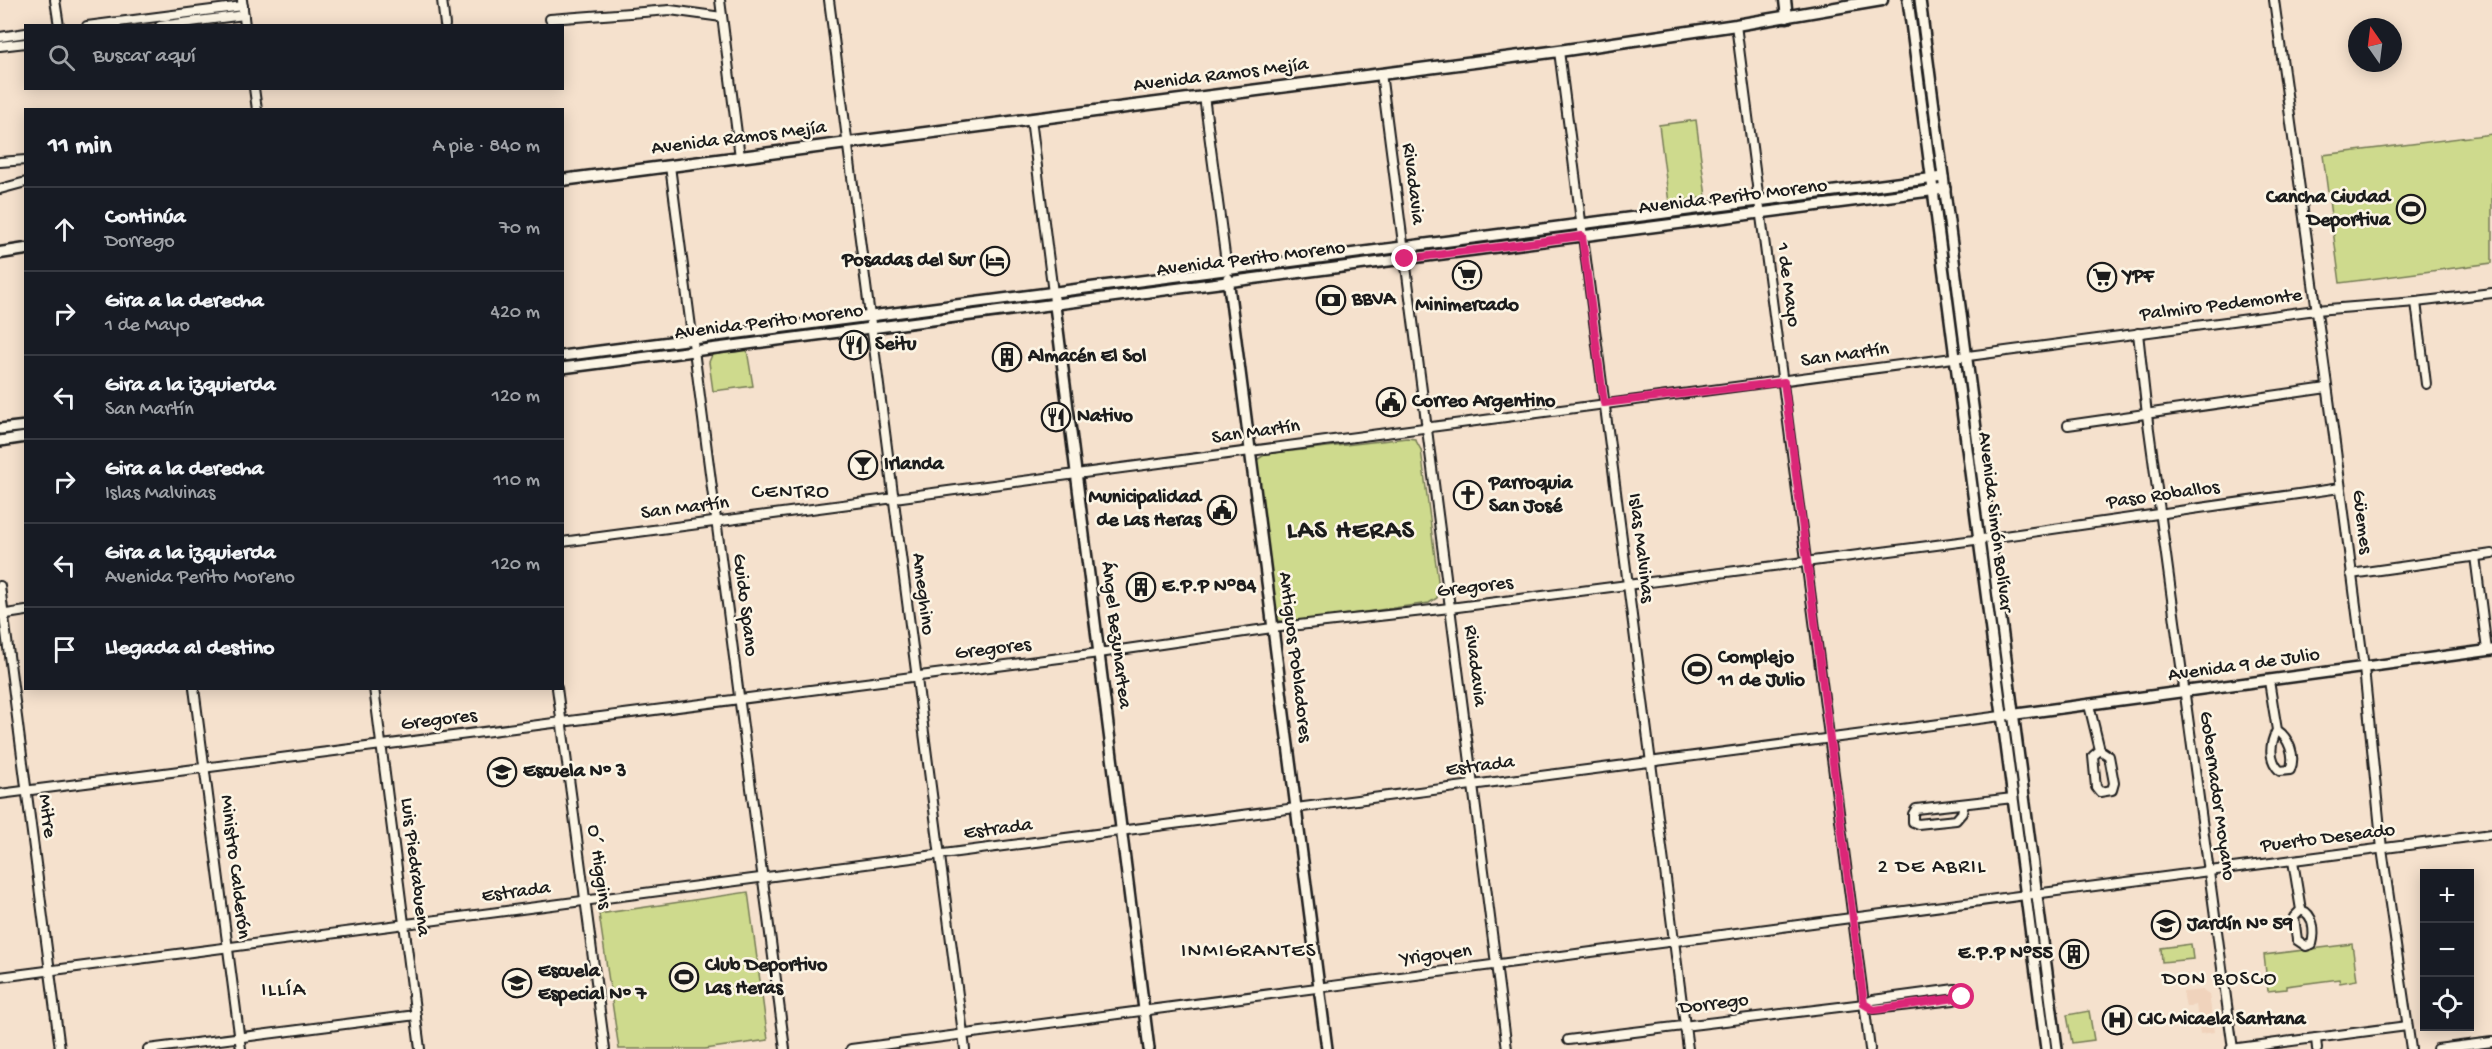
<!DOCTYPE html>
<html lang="es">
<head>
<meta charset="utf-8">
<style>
	:root { --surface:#171b24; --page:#20242c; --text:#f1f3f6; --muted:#9ea1a6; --line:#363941 }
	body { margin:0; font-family:"Gochi Hand",sans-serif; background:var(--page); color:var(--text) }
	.controls { position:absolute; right:18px; bottom:18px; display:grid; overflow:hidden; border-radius:0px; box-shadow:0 3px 15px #0003 }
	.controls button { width:54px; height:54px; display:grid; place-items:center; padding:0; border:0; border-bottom:2px solid var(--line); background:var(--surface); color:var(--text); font:30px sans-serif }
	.compass { position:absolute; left:2348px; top:18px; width:54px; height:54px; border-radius:50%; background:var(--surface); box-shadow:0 3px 15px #0003; rotate:346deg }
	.stop { position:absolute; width:18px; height:18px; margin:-14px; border:4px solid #db2777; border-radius:50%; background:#fff }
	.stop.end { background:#db2777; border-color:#fff; box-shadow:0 2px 6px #0008 }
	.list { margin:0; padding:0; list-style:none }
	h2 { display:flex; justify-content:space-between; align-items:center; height:78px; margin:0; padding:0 24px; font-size:26px }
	h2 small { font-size:20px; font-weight:400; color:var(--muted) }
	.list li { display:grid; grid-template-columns:39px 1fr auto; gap:18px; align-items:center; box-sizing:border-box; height:84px; padding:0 24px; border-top:2px solid var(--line) }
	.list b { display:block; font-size:22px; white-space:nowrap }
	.list p { margin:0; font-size:20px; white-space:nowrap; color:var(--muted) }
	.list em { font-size:20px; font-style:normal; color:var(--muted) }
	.icon { flex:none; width:33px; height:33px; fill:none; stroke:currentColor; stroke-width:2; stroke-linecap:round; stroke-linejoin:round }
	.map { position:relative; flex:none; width:2492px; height:1049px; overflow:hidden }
	.search { position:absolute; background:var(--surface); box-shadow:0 3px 15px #0003; left:24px; top:24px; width:540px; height:66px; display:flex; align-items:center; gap:15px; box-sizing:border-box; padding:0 21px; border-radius:0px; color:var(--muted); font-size:22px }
	.panel { position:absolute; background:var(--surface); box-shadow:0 3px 15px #0003; left:24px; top:108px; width:540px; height:582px; border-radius:0px }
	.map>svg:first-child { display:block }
</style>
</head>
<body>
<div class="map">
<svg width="2492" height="1049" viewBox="0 0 2492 1049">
	<rect width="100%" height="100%" fill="#f5e1cd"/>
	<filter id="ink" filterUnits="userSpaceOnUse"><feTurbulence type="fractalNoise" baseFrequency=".0167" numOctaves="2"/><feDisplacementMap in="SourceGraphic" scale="12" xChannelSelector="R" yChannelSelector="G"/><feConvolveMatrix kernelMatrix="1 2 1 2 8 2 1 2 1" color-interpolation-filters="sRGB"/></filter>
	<g filter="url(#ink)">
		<path fill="#f0d3bc" d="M2203,990L2209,994L2214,1032L2200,1034L2196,1005L2186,1007L2183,992Z"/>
		<g fill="#ceda8d" stroke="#757b54" stroke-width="1.5">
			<path d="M1696,120L1706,197L1669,203L1659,125Z"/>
			<path d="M2492,134V263L2340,283L2323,155Z"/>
			<path d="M747,350L753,386L713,391L709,362L712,355Z"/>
			<path d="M1407,438L1415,439L1421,450L1439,588L1437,598L1429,603L1287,623L1276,619L1255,461L1266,454Z"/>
			<path d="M748,892L768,1040L705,1049H619L599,914Z"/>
			<path d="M2191,944L2193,959L2162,962L2161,948Z"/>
			<path d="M2352,944L2357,980L2340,983L2339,979L2286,986V989L2268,991L2264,955Z"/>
			<path d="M2089,1011L2094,1040L2072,1043L2067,1015Z"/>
		</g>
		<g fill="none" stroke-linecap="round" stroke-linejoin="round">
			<g stroke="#1c1c1c" stroke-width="12">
				<g id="minor">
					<path d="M55,0L59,26"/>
					<path d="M242,0L245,26"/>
					<path d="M442,0L445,25"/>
					<path d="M720,0L740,157"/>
					<path d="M829,0L965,1049"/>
					<path d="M2274,0L2335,443L2364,668L2382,849L2411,1049"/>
					<path d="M550,19L670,10L722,17"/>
					<path d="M1736,25L1870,1049"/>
					<path d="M87,26L243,6"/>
					<path d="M160,26L244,15"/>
					<path d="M0,37L26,33"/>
					<path d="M0,46L26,43"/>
					<path d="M1559,51L1688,1049"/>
					<path d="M1381,73L1507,1049"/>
					<path d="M254,88L257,110"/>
					<path d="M1204,96L1227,270"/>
					<path d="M1031,119L1053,293"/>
					<path d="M0,162L26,160"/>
					<path d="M670,166L785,1049"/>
					<path d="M0,189L26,182"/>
					<path d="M2416,302L2426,384"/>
					<path d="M2138,333L2147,415L2233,1049"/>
					<path d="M2068,425L2327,388"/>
					<path d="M562,542L2316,310L2416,302L2492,293"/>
					<path d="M2475,556L2487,650"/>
					<path d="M2351,574L2492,554"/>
					<path d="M0,586L60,1049"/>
					<path d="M0,615L26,611"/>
					<path d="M2269,681L2277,730C2270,744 2268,759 2280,771L2290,770C2296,756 2289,738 2277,730"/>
					<path d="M194,688L241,1049"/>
					<path d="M374,688L420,1049"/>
					<path d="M557,688L605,1049"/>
					<path d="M2089,705L2100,750L2093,756L2096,787L2100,792L2112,790L2114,783L2109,756L2100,750"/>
					<path d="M0,794L1099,653L1272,628L1450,608L1990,538L2340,488"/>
					<path d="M1964,804L1962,813L1956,820L1918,824L1913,822V814L1916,809L2013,798"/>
					<path d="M2293,861L2301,910L2294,917L2297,940L2306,946L2312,944C2315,932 2314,914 2301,910"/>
					<path d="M0,977L2001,716"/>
					<path d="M2316,1038L2317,1049"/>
					<path d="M1568,1040L1864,1004L1873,1000L1955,989H1960L1962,997L1954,1000L1874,1009L1864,1004"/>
					<path d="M148,1049L416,1015"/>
					<path d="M851,1049L2492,834"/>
					<path d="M2231,1049L2407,1026"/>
					<path d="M2437,1049L2492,1042"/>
				</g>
			</g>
			<g stroke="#1c1c1c" stroke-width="14">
				<g id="tertiary">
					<path d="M1908,0L2046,1049"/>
					<path d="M1920,0L2057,1049"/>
					<path d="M1228,278L1327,1049"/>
					<path d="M1054,298L1149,1049"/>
					<path d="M562,356L1943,177"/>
					<path d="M562,368L1945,189"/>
					<path d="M0,429L26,426"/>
					<path d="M0,441L26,437"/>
					<path d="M2009,715L2492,650"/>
				</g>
			</g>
			<g stroke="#1c1c1c" stroke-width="15">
				<g id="secondary">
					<path d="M1785,0L1787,17"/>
					<path d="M562,180L1559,51L1736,25L1882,0"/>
					<path d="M0,253L26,249"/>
				</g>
			</g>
			<use href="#minor" stroke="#fcf5e5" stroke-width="8"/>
			<use href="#tertiary" stroke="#fcf5e5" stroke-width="9"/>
			<use href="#secondary" stroke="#fcf5e5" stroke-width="10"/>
		</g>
	</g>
	<g fill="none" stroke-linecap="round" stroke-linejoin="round" filter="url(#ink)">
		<path stroke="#db2777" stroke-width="8" d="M1405,259L1582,236L1604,403L1784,382L1864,1004L1874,1010L1962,997"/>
	</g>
	<defs>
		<g id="stadium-ring" transform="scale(1.5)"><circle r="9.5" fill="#fcf5e5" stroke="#1c1c1c" stroke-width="1.5"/><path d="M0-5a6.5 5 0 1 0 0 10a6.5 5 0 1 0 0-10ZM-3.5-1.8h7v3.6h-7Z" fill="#1c1c1c"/></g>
		<g id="hotel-ring" transform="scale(1.5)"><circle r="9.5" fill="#fcf5e5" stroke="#1c1c1c" stroke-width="1.5"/><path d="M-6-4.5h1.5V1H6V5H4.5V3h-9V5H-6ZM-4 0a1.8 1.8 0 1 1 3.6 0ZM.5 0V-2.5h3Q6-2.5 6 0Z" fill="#1c1c1c"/></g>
		<g id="supermarket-ring" transform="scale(1.5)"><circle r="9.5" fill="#fcf5e5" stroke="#1c1c1c" stroke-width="1.5"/><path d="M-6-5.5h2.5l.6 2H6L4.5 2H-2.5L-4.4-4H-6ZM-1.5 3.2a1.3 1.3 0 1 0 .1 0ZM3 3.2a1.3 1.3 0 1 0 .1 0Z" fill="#1c1c1c"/></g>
		<g id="bank-ring" transform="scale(1.5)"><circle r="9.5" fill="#fcf5e5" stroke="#1c1c1c" stroke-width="1.5"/><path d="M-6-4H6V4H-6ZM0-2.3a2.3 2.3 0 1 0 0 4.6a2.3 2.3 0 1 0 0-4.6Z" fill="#1c1c1c"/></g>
		<g id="restaurant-ring" transform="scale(1.5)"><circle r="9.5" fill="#fcf5e5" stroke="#1c1c1c" stroke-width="1.5"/><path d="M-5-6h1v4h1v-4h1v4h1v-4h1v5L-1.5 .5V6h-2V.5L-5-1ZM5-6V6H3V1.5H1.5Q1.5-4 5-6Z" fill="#1c1c1c"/></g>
		<g id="building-ring" transform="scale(1.5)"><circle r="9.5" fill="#fcf5e5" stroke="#1c1c1c" stroke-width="1.5"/><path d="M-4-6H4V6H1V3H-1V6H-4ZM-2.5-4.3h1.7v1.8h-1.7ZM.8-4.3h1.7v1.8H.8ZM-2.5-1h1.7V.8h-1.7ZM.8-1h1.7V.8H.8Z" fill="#1c1c1c"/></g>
		<g id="civic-ring" transform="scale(1.5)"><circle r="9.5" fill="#fcf5e5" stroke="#1c1c1c" stroke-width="1.5"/><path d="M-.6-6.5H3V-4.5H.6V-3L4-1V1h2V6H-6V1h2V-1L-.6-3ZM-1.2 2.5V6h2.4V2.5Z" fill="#1c1c1c"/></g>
		<g id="bar-ring" transform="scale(1.5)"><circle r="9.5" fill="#fcf5e5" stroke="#1c1c1c" stroke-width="1.5"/><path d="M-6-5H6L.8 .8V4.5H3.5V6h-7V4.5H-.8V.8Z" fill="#1c1c1c"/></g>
		<g id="church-ring" transform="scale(1.5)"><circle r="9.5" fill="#fcf5e5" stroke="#1c1c1c" stroke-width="1.5"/><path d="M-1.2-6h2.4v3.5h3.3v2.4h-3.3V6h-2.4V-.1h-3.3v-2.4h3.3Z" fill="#1c1c1c"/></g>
		<g id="school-ring" transform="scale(1.5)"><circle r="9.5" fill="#fcf5e5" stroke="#1c1c1c" stroke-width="1.5"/><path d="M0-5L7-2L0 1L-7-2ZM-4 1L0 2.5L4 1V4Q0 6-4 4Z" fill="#1c1c1c"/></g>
		<g id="hospital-ring" transform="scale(1.5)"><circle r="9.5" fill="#fcf5e5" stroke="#1c1c1c" stroke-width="1.5"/><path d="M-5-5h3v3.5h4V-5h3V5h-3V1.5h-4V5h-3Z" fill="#1c1c1c"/></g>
	</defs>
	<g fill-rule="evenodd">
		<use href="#stadium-ring" x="2411" y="209"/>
		<use href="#hotel-ring" x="995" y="261"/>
		<use href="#supermarket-ring" x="1467" y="275"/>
		<use href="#supermarket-ring" x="2102" y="277"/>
		<use href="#bank-ring" x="1331" y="300"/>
		<use href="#restaurant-ring" x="854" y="345"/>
		<use href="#building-ring" x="1007" y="357"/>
		<use href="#civic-ring" x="1391" y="402"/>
		<use href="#restaurant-ring" x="1056" y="417"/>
		<use href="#bar-ring" x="863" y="465"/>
		<use href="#church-ring" x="1468" y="495"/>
		<use href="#civic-ring" x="1222" y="510"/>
		<use href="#building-ring" x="1141" y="587"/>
		<use href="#stadium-ring" x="1697" y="669"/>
		<use href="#school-ring" x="502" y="772"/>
		<use href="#school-ring" x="2166" y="925"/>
		<use href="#building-ring" x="2074" y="954"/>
		<use href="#stadium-ring" x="684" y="977"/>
		<use href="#school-ring" x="517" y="983"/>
		<use href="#hospital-ring" x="2117" y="1020"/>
	</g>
	<g text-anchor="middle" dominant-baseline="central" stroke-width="5" stroke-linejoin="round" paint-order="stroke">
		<g font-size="20" fill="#1c1c1c" stroke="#fcf5e5">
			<text transform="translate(1221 76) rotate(-7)">Avenida Ramos Mejía</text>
			<text transform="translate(739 139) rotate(-7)">Avenida Ramos Mejía</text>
			<text transform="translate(1412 184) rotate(83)">Rivadavia</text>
			<text transform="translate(1733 198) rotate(-7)">Avenida Perito Moreno</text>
			<text transform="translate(1251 260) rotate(-7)">Avenida Perito Moreno</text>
			<text transform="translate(1787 285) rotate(82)">1 de Mayo</text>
			<text transform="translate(2221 306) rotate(-7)">Palmiro Pedemonte</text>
			<text transform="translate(769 323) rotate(-7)">Avenida Perito Moreno</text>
			<text transform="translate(1845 356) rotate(-8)">San Martín</text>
			<text transform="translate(1256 433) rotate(-8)">San Martín</text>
			<text transform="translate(2163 496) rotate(-8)">Paso Roballos</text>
			<text transform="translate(685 509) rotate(-7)">San Martín</text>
			<text transform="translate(1994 522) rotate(83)">Avenida Simón Bolívar</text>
			<text transform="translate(2361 522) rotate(83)">Güemes</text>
			<text transform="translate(1640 548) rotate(83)">Islas Malvinas</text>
			<text transform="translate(1475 588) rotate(-7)">Gregores</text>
			<text transform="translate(922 594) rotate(83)">Ameghino</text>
			<text transform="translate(744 605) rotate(83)">Guido Spano</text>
			<text transform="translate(1115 635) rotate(83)">Ángel Bezunartea</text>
			<text transform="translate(993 650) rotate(-7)">Gregores</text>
			<text transform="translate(1294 657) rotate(83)">Antiguos Pobladores</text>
			<text transform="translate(1474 666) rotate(83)">Rivadavia</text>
			<text transform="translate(2244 666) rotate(-8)">Avenida 9 de Julio</text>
			<text transform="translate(439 721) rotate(-7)">Gregores</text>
			<text transform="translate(1480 767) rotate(-7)">Estrada</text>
			<text transform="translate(2216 796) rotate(82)">Gobernador Moyano</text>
			<text transform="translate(46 816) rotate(83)">Mitre</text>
			<text transform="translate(998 830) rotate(-7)">Estrada</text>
			<text transform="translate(2328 839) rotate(-7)">Puerto Deseado</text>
			<text transform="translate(234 867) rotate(83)">Ministro Calderón</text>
			<text transform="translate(414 867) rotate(83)">Luis Piedrabuena</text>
			<text transform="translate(598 867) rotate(82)">O´ Higgins</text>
			<text transform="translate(516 893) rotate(-7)">Estrada</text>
			<text transform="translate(1436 956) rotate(-7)">Yrigoyen</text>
			<text transform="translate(1714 1005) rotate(-7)">Dorrego</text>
		</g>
		<g font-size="20" font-weight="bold" fill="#1c1c1c" stroke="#fcf5e5" text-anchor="start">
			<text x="2390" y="198" text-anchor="end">Cancha Ciudad<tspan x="2390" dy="23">Deportiva</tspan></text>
			<text x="974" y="261" text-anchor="end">Posadas del Sur</text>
			<text x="2123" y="277">YPF</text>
			<text x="1352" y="300">BBVA</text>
			<text x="1467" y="306" text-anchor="middle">Minimercado</text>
			<text x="875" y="345">Seitu</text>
			<text x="1028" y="357">Almacén El Sol</text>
			<text x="1412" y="402">Correo Argentino</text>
			<text x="1077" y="417">Nativo</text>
			<text x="884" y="465">Irlanda</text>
			<text x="1489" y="484">Parroquia<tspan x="1489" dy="23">San José</tspan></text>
			<text x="1201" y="498" text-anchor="end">Municipalidad<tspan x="1201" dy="23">de Las Heras</tspan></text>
			<text x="1162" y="587">E.P.P N°84</text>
			<text x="1718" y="658">Complejo<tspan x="1718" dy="23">11 de Julio</tspan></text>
			<text x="523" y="772">Escuela Nº 3</text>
			<text x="2187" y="925">Jardín Nº 59</text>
			<text x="2053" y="954" text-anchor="end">E.P.P N°55</text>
			<text x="705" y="966">Club Deportivo<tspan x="705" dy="23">Las Heras</tspan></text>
			<text x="538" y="972">Escuela<tspan x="538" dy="23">Especial Nº 7</tspan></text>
			<text x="2138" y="1020">CIC Micaela Santana</text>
		</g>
		<g font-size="21" letter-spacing="1.5" fill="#1c1c1c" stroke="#fcf5e5">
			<text x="791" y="493">CENTRO</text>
			<text x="1932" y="868">2 DE ABRIL</text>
			<text x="1249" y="952">INMIGRANTES</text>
			<text x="2220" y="980">DON BOSCO</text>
			<text x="284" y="991">ILLÍA</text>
		</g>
		<g font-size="26" font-weight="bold" letter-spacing="1.5" fill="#1c1c1c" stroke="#fcf5e5">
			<text x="1351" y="532">LAS HERAS</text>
		</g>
	</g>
</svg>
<div class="controls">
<button>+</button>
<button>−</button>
<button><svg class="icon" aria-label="locate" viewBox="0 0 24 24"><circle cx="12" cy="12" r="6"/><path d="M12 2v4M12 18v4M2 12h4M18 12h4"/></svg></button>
</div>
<svg class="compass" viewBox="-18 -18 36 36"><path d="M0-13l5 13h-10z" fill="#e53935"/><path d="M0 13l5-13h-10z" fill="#9ea1a6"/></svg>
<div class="stop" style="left:1962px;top:997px"></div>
<div class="stop end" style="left:1405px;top:259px"></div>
<div class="search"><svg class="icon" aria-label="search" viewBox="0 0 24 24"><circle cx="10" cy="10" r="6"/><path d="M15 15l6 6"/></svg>Buscar aquí</div>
<section class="panel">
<h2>11 min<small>A pie · 840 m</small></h2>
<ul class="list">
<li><svg class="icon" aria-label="ahead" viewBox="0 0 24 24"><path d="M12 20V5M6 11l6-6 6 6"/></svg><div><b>Continúa</b><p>Dorrego</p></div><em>70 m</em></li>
<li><svg class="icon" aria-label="right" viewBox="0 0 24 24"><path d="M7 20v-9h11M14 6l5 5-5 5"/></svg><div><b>Gira a la derecha</b><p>1 de Mayo</p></div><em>420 m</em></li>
<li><svg class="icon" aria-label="left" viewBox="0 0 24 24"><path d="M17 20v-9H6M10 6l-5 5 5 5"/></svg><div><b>Gira a la izquierda</b><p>San Martín</p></div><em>120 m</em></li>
<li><svg class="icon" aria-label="right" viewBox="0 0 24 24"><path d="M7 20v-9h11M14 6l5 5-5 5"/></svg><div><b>Gira a la derecha</b><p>Islas Malvinas</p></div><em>110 m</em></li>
<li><svg class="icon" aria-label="left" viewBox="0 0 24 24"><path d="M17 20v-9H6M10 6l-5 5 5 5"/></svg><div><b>Gira a la izquierda</b><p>Avenida Perito Moreno</p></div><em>120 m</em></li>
<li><svg class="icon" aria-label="arrive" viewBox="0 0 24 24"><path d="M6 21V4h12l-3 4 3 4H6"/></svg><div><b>Llegada al destino</b></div></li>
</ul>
</section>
</div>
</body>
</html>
